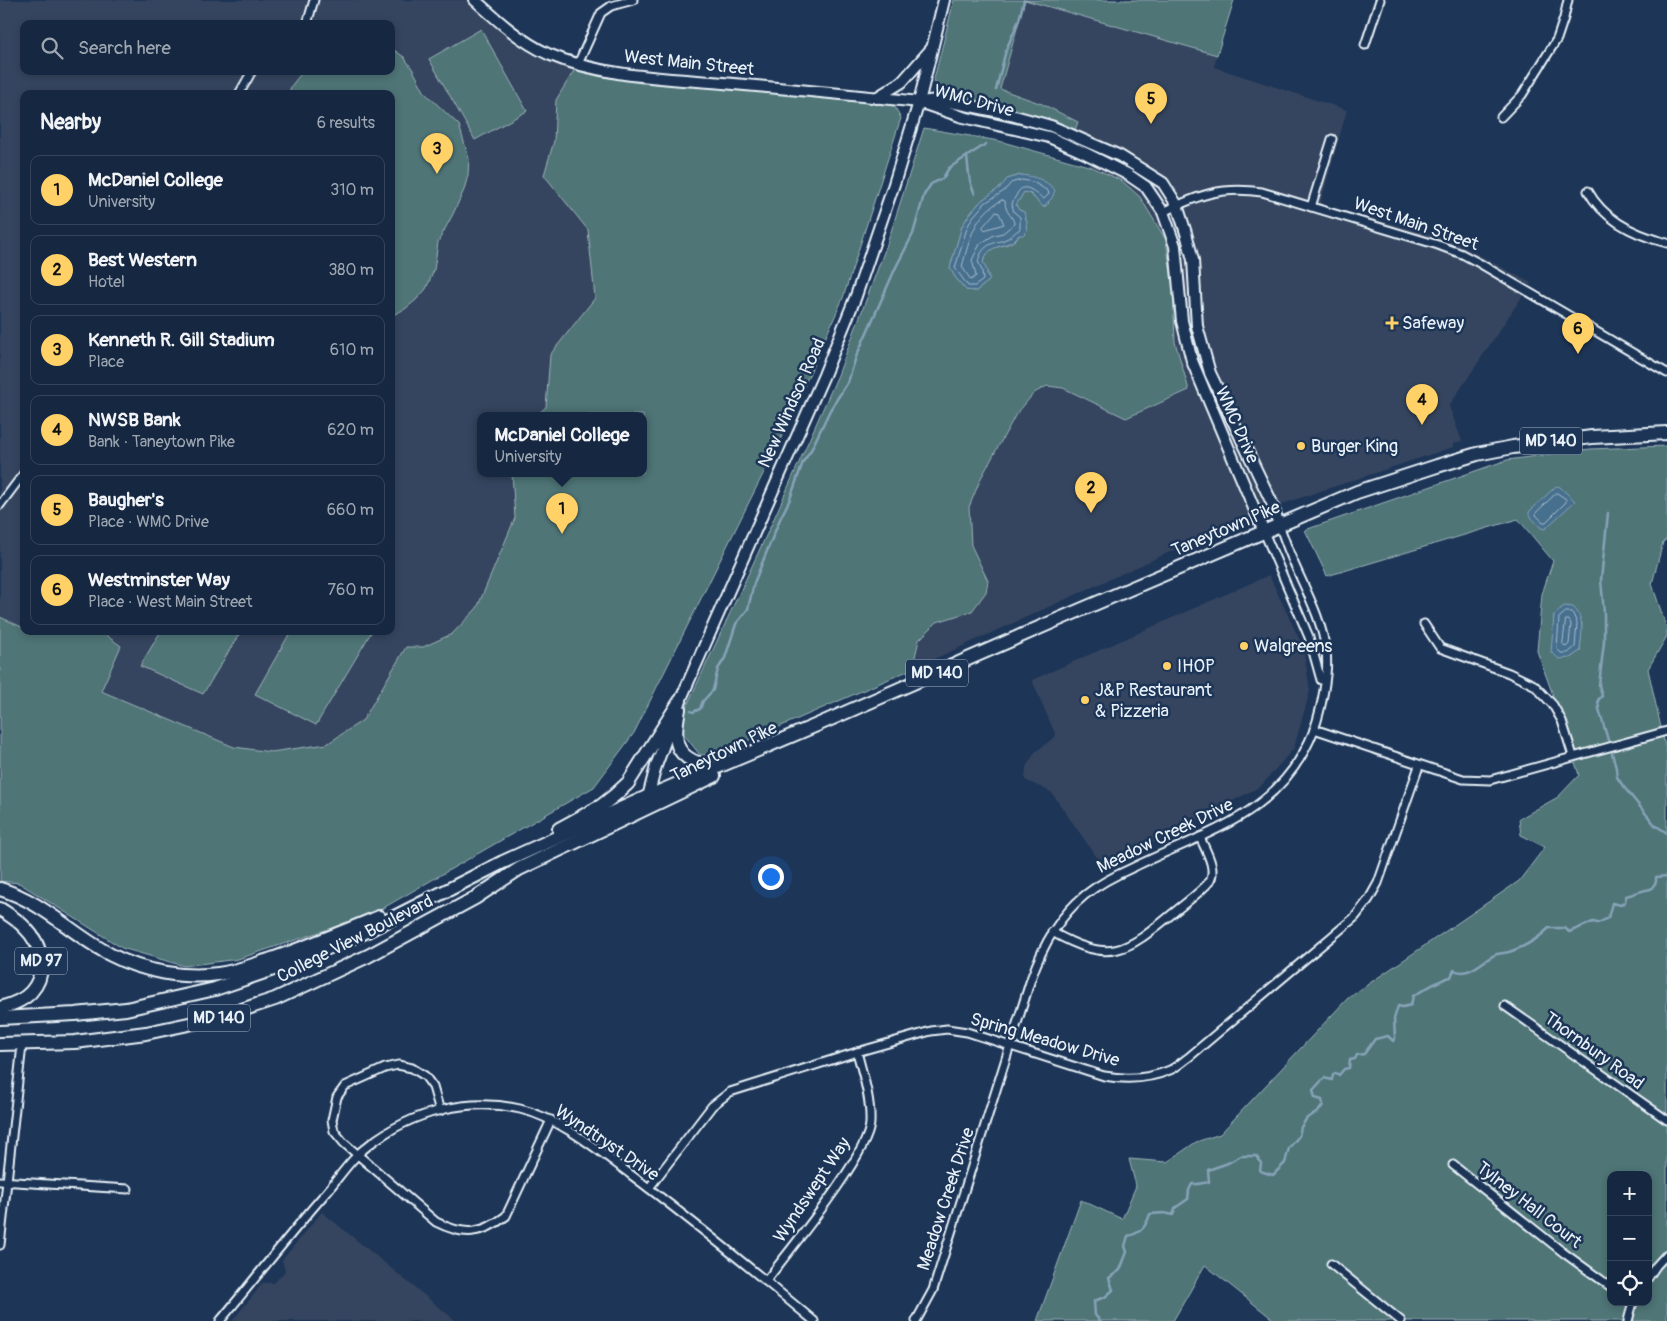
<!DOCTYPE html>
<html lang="en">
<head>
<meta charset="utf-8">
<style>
	:root { --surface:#162841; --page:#1f3048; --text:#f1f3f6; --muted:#9ea6b1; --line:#35445a; --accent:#ffd166 }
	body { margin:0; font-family:Pangolin,sans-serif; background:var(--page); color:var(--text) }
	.controls { position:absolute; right:15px; bottom:15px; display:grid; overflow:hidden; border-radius:10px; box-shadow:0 2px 8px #0003 }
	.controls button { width:45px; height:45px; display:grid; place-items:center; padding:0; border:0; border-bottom:1px solid var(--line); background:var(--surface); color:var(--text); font:25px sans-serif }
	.you { position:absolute; left:770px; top:876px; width:18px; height:18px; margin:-12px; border:4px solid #fff; border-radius:50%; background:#1a73e8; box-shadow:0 0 0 8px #1a73e833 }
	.badge { display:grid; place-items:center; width:32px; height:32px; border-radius:50%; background:var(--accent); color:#111; font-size:16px; font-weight:700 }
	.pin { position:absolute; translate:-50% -41px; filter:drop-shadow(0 1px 2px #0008) }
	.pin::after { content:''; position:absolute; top:26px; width:18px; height:15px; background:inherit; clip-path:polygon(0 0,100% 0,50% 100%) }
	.popup { position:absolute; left:477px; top:412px; width:170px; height:65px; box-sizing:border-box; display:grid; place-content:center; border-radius:10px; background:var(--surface); filter:drop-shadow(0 1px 4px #0005); font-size:16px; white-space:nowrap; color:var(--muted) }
	.popup b { font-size:19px; color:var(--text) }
	.popup::after { content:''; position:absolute; left:50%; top:100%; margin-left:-10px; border:10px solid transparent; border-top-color:var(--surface) }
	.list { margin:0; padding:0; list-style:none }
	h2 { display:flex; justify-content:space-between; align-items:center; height:65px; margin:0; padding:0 20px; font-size:21px }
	h2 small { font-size:16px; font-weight:400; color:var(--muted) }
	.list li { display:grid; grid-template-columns:32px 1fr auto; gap:15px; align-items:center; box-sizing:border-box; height:70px; margin:0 10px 10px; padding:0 10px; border:1px solid var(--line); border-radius:10px }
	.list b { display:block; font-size:19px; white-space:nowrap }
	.list p { margin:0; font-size:16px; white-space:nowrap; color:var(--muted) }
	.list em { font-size:16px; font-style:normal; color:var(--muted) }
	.icon { flex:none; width:28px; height:28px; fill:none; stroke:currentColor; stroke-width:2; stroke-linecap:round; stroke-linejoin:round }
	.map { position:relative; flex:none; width:1667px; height:1321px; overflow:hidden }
	.search { position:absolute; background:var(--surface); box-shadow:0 2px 8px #0003; left:20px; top:20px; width:375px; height:55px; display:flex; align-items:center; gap:12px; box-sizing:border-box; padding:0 18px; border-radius:10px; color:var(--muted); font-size:19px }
	.panel { position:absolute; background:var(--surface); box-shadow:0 2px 8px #0003; left:20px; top:90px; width:375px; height:545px; border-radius:10px }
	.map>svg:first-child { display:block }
</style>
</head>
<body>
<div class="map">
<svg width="1667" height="1321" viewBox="0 0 1667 1321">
	<rect width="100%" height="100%" fill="#1d3557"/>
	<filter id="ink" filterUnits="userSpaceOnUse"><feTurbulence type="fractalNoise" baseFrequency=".02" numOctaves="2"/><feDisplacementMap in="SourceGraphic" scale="10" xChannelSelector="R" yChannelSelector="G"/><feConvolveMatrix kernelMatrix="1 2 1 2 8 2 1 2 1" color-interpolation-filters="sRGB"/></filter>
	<g filter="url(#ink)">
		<g fill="#34445f" fill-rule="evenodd">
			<path d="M0,0H478L505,26L578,64L895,107L901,118L843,298L782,436L634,733L594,787L371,915L238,959L184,966L122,948L19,883L0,881ZM24,24H391V71H24ZM24,94H391V631H24ZM481,415H643V473H481Z"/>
			<path d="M1025,0L1217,55L1214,67L1347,110L1320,205L1449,239L1531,283L1449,406L1462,441L1453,444V447L1279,505L1278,503L912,669L919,640L937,622L972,611L988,581L971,545L969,507L981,478L1015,416L1034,393L1047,386L1063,388L1126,418L1189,390L1175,342L1173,288L1121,181L1092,167L1075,130L1078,122L1042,104L1000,90Z"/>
			<path d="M1269,575L1303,647L1310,691L1294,748L1261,786L1105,869L1051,792L1025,780L1026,767L1035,752L1056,736L1032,680Z"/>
			<path d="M322,1212L456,1321H232L263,1283H274L285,1271L282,1260Z"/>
		</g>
		<g fill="#4f7577" stroke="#9cb3b8" fill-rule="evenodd">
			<path d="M954,0H1234L1217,55L1025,0L1000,89L1042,104L1078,122L1075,130L1050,120L947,95L937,88L934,79Z"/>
			<path d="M481,29L527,111L475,140L429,59Z"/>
			<path d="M391,48L404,57L413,70L425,93L459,125L469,159L468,175L464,190L453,214L438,242L434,270L426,289L416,300L405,309L391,316V94H288L292,85L303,71H391Z"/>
			<path d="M578,64L886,102L895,107L901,118L843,298L782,436L634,733L594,787L371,915L238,959L184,966L122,948L19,883L0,881V617L24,628V631H100L121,646L101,691L234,747L271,752L327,744L363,720L406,647H423L452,634L477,608L515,518L512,473H643V415H537L546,407L550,355L595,298L588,230L544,175L554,141L556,100Z"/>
			<path d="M924,128L999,141L1092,167L1122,181L1140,197L1166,240L1173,288L1175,342L1189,390L1126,418L1063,388L1047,386L1034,393L1015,416L981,478L969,507L971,545L988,581L986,592L972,611L937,622L919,640L912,669L715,755H700L681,731L683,714L772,523L838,375L887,244ZM1021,175L1028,176L1049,203L1044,207L1030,194L1024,192L1016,205L1019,210L1024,212L1026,227C1022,231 1019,237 1015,240C1002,250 990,242 983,262C985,268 988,274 990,280L976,291L966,290L955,277L950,268L962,226L969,215L982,200L1001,187L1007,179Z"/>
			<path d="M1667,446V539L1663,542L1652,584L1667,629V636L1648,669L1667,755V1321H1275L1205,1265L1173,1321H1037L1081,1200L1122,1219L1136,1186L1129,1159L1167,1162L1196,1142L1220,1134L1348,998L1519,881L1545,847L1521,835L1519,819L1558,797L1579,775L1558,709L1537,651L1542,594L1553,561L1518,519L1327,576L1305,530L1507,460L1590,449ZM1564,606L1582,623L1580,651L1570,658L1552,652L1554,615ZM1611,1175H1648V1302H1611Z"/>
			<path d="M161,631H241L203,694L140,666Z"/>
			<path d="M291,631H372L316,725L255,694Z"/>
		</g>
		<g fill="#466f8e" stroke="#87a3b8">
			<path d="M1021,175C1034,176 1046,180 1055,190L1052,198L1043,207L1031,194L1024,192L1016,205L1019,210L1024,212L1027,223L1026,225L1027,231L1023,235H1019C1007,250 990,241 983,262L987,271V275L990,280L976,291L966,290L955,277L950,268L962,226L969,215L982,200L1001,187L1007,179Z"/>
			<path d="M1556,486L1560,487L1575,501L1545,529L1541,528L1529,515V512Z"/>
			<path d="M1564,606L1573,607C1586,619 1581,635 1580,651L1570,658L1559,659L1551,652L1554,615Z"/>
		</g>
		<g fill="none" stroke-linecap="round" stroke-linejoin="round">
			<g stroke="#a7bdce" stroke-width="1">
				<path d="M1022,180L1033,182L1048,191L1049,194L1044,199C1035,193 1024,180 1017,194C1015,198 1012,201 1012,205L1014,212L1020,217V229C1015,232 1010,238 1004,240C990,244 983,245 978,261L982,271L983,280L975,286H968L955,268L967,228L972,218L985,203L1004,191L1011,183Z"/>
				<path d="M1002,200L1005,201C1005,214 1014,216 1014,224L1003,233L994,235L980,244L972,260L976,276L971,280L962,267C970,238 974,215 1002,200Z"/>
				<path d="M996,212L999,213L1004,224L984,230L983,227Z"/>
				<path d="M1557,493L1566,499V502L1546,522H1543L1536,515V513Z"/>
				<path d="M1566,612H1572L1577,623L1575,647L1568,653H1561L1557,649L1559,618Z"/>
				<path d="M1566,620H1569L1571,624L1569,644L1566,647L1563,644Z"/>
			</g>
			<g stroke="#87a3b8" stroke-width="2.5">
				<path d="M996,90L1006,50L1019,20L1024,0"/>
				<path d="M967,157C969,171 968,181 975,194"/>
				<path d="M691,711L693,712L700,709L703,701L713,690L718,669L725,658L736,624L748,609L754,583L780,519L790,499L803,462L811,450L830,410L848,382L856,357L896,267L913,234L924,195L931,184L943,178L949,168L986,144"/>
				<path d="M1608,740L1599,709L1598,700L1602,696L1599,685L1604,642V613L1601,580L1608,513"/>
				<path d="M1612,753L1616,768L1617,777L1623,786L1655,825L1667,833"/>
				<path d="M1100,1321L1095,1315L1094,1301L1105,1297L1113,1290L1109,1278L1120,1270L1127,1252L1125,1246L1128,1236C1141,1233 1146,1227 1150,1214L1164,1213L1173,1215L1175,1208L1188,1199L1189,1190L1192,1184H1198L1209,1182L1208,1170L1228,1163L1241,1156H1256L1261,1163L1260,1171L1273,1175L1285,1163L1289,1148L1299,1136L1301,1127L1307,1118L1318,1112L1323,1105L1322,1100L1315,1098L1313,1090L1324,1078L1332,1080L1333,1075L1336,1073L1339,1075L1344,1069L1349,1068L1350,1060L1355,1059L1357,1055L1364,1054L1375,1039L1388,1036L1393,1041L1395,1038L1394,1019L1398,1006L1403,1007L1411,1005L1413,996C1422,991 1442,978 1451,977L1454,970C1470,978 1483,959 1497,954C1502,953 1507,953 1512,951C1526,946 1539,938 1549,928H1565L1569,932L1593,922L1598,923L1608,918L1612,903L1621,905L1625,902L1626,896C1635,894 1642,890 1651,889L1656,882V877L1667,876"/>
			</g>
			<g stroke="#e8f1f8" stroke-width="11">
				<g id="street">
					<path d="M307,24L314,0"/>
					<path d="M1365,45L1380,0"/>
					<path d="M578,64L601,13L611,6L633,0"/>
					<path d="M239,94L252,71"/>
					<path d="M1501,117L1522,95L1557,39L1564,18L1568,0"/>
					<path d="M1588,191C1604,220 1635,235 1667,243"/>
					<path d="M1311,207L1332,139"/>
					<path d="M1163,212C1199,195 1221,186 1262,192L1438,245L1462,254L1479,263L1667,373"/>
					<path d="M0,505L24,473"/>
					<path d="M1264,532L1309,637L1321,680"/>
					<path d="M1424,624L1440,648L1509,673L1534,685L1553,705L1562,721L1573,756"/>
					<path d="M1314,729L1463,779L1490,780L1667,731"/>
					<path d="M1052,932C1110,964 1125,953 1172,914C1185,903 1200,893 1210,881C1217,867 1205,850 1200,837"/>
					<path d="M1505,1006L1667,1120"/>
					<path d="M440,1111L433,1087L425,1076L412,1068L398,1065L385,1068L345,1086L337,1097L332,1120L334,1131L344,1143L436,1222C464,1236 481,1235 506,1216L551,1120"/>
					<path d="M1453,1165L1564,1253L1611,1287"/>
					<path d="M0,1181L128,1189"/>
					<path d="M649,1188L712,1106L730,1092L857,1052L931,1031L947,1029L967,1032L1104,1076C1127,1080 1149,1079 1170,1070C1177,1067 1183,1061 1189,1057L1355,917L1369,899L1378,883L1419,766"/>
					<path d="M0,1245L22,1045"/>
					<path d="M1331,1264L1401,1321"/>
					<path d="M1648,1278L1656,1266L1667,1254"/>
					<path d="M766,1281C788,1252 870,1153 870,1123C871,1099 863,1075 857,1052"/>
					<path d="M220,1321C255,1279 288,1236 324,1195C339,1178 351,1158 370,1144C412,1112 467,1097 520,1109C559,1118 598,1150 630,1174C693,1221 754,1271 814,1321"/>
					<path d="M916,1321L933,1290L1031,979C1042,947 1058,917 1085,895C1100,883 1116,875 1134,867C1208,831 1281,815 1314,730C1321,710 1329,673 1326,652C1322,617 1303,586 1290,554C1286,544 1283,535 1279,525"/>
					<path d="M1628,1321L1633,1302"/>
				</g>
			</g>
			<g stroke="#e8f1f8" stroke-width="14">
				<g id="secondary">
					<path d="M475,0C497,20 520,41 548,54C602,77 665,78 723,83C789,89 854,95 919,102L963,117L1049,137L1085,153L1127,174L1146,187L1163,212L1175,246L1182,321L1192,361L1264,532"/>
					<path d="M876,98L902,82L931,49"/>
					<path d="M921,102L937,100L961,104L1000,112L1051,126L1120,156L1163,183L1177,205L1186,233L1193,260L1197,326L1210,373L1272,503L1279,525"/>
					<path d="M647,801L656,766L680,701L824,375L856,296L894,184L919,102L944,0"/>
				</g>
			</g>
			<g stroke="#e8f1f8" stroke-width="16">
				<g id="highway">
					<path d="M679,709C672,745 675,759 714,768"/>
					<path d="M559,829L601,806L615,795L628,783L680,701"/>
					<path d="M0,889C42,901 73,935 111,955C142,971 183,979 218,974C236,972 253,965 269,960C307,947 343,932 379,917"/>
					<path d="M0,909C9,915 18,920 25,928C42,944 48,973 31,992C23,1001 11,1005 0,1008"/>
					<path d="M0,1018L75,1014L126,1009L215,989L297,961L361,934L503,862L649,796L817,725L1057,620L1357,492L1437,466L1477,454L1513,447L1592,437L1667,433"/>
					<path d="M0,1044L75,1042L146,1033L217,1018L275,999L368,956L475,898L519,869L714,776"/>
				</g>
			</g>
			<use href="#street" stroke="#1d3557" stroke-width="7"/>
			<use href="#secondary" stroke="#1d3557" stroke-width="10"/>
			<use href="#highway" stroke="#1d3557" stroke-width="12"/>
		</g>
	</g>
	<g fill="#ffd166" stroke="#1d3557" stroke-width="2">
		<path d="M1389.5 315.5h5v5h5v5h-5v5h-5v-5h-5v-5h5z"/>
		<circle cx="1301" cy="446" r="5"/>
		<circle cx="1244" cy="646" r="5"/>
		<circle cx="1167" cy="666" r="5"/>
		<circle cx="1085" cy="700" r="5"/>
	</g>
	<g text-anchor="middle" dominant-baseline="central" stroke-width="5" stroke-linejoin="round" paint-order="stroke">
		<g fill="#1d3557" stroke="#abb9c8" stroke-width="1">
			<rect x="1520" y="427.5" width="62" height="27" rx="4"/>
			<rect x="906" y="659.5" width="62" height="27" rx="4"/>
			<rect x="15" y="947.5" width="52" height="27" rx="4"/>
			<rect x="188" y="1004.5" width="62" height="27" rx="4"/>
		</g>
		<g font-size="16" font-weight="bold" fill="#e8f1f8">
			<text x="1551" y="441">MD 140</text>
			<text x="937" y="673">MD 140</text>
			<text x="41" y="961">MD 97</text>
			<text x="219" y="1018">MD 140</text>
		</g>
		<g font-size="18" fill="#e8f1f8" stroke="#1d3557">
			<text transform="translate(689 63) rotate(6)">West Main Street</text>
			<text transform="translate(974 101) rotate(15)">WMC Drive</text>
			<text transform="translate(1416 224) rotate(19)">West Main Street</text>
			<text transform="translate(792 403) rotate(-66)">New Windsor Road</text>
			<text transform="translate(1237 425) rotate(66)">WMC Drive</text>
			<text transform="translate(1226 529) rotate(-23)">Taneytown Pike</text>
			<text transform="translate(724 752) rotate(-26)">Taneytown Pike</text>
			<text transform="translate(1165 836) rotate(-26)">Meadow Creek Drive</text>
			<text transform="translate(355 939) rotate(-27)">College View Boulevard</text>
			<text transform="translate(1045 1040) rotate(16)">Spring Meadow Drive</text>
			<text transform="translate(1594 1051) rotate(36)">Thornbury Road</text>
			<text transform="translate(607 1143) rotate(34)">Wyndtryst Drive</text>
			<text transform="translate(812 1190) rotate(-56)">Wyndswept Way</text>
			<text transform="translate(946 1199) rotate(-72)">Meadow Creek Drive</text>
			<text transform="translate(1529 1205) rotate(38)">Tylney Hall Court</text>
		</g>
		<g font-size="18" fill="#e8f1f8" stroke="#1d3557" text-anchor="start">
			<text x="1402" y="323">Safeway</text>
			<text x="1311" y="446">Burger King</text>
			<text x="1254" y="646">Walgreens</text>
			<text x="1177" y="666">IHOP</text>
			<text x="1095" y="690">J&amp;P Restaurant<tspan x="1095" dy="21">&amp; Pizzeria</tspan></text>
		</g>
	</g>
</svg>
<div class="controls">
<button>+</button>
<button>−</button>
<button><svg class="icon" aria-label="locate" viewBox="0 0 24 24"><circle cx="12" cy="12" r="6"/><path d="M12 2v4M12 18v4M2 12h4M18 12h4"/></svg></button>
</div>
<div class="you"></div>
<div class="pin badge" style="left:562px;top:534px">1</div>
<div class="popup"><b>McDaniel College</b>University</div>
<div class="pin badge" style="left:1091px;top:513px">2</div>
<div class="pin badge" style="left:437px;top:174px">3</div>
<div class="pin badge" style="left:1422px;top:425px">4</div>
<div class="pin badge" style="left:1151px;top:124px">5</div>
<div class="pin badge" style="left:1578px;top:354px">6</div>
<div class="search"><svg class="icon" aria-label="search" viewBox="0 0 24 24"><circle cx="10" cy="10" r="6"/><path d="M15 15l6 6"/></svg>Search here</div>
<section class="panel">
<h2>Nearby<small>6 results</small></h2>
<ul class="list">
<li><span class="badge">1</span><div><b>McDaniel College</b><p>University</p></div><em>310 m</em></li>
<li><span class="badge">2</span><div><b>Best Western</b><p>Hotel</p></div><em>380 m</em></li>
<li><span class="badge">3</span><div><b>Kenneth R. Gill Stadium</b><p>Place</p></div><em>610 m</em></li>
<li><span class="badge">4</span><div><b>NWSB Bank</b><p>Bank · Taneytown Pike</p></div><em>620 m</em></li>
<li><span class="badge">5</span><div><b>Baugher's</b><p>Place · WMC Drive</p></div><em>660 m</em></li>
<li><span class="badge">6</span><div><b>Westminster Way</b><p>Place · West Main Street</p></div><em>760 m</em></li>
</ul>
</section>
</div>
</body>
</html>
